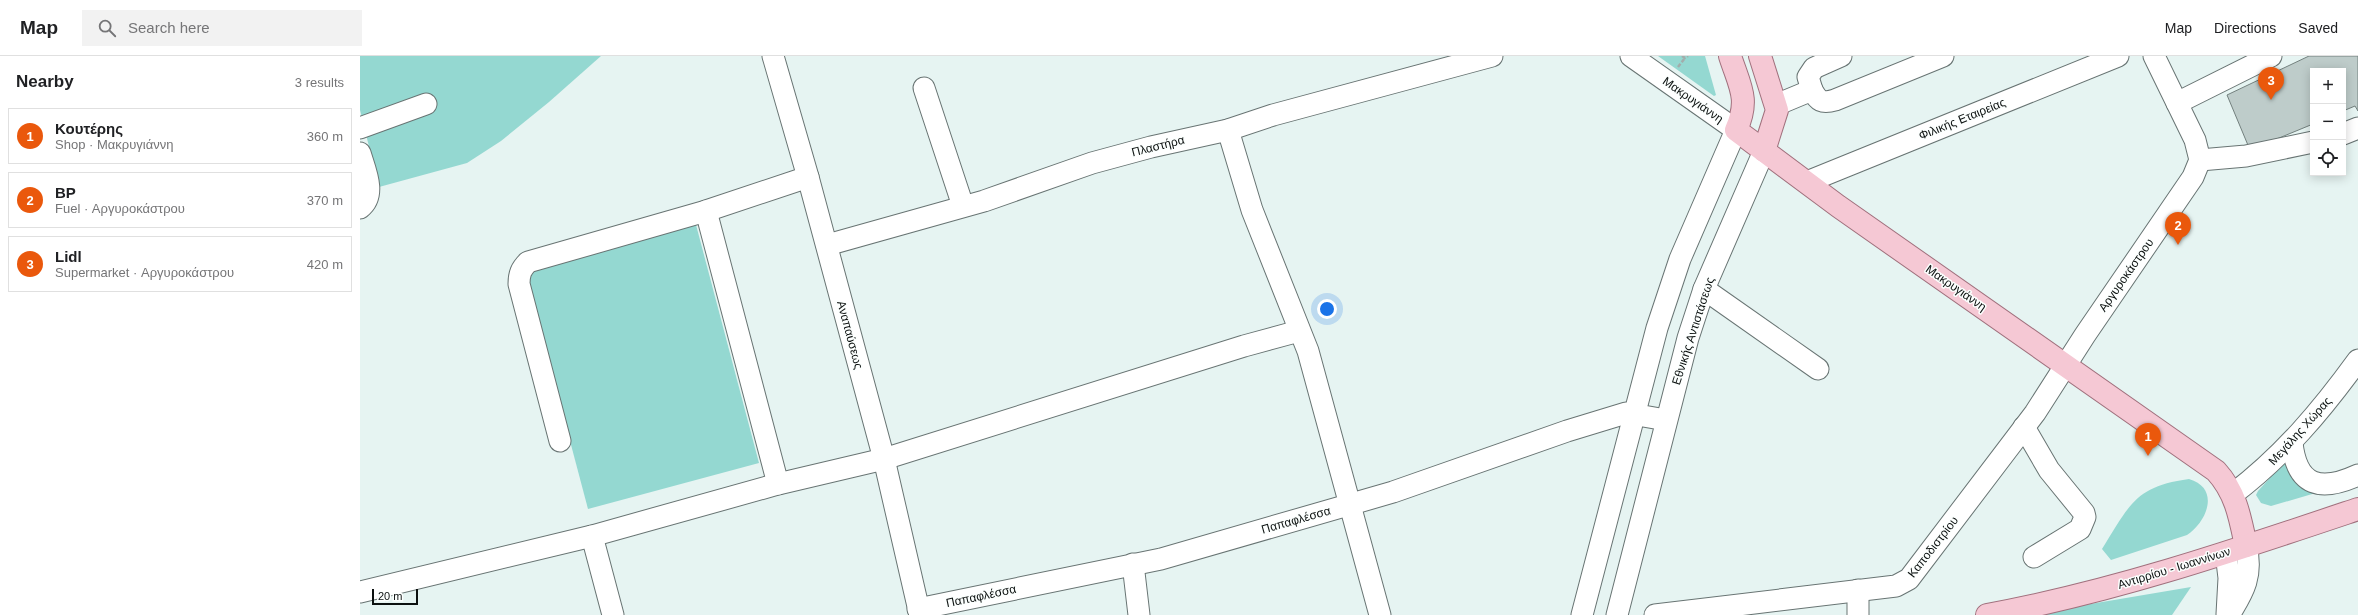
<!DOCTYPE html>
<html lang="en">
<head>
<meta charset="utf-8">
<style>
	:root { --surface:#fff; --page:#f2f2f2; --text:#202124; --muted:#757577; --line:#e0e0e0; --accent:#ea580c }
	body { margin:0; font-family:Arial,sans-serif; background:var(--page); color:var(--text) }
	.controls { position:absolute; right:12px; top:12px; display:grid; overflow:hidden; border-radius:0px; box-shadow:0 2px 10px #0003 }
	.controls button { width:36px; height:36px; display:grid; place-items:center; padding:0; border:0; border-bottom:1px solid var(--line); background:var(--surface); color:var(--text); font:20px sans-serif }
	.scale { position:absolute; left:12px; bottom:10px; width:46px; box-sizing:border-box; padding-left:4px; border:2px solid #0c1110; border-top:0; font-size:11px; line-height:14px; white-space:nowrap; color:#0c1110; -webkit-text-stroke:3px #fcfffe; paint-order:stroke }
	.you { position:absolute; left:967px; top:253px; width:14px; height:14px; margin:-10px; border:3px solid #fff; border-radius:50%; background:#1a73e8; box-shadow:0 0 0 6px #1a73e833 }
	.badge { display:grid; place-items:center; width:26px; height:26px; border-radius:50%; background:var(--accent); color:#fff; font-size:13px; font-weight:700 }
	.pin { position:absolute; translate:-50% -33px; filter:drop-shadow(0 1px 2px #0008) }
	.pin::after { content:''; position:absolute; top:21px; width:14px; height:12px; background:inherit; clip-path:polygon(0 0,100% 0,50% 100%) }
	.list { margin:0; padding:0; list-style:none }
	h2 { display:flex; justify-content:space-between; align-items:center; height:52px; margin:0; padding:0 16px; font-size:17px }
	h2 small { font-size:13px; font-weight:400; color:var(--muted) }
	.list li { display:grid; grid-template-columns:26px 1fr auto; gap:12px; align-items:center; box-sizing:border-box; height:56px; margin:0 8px 8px; padding:0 8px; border:1px solid var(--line); border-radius:0px }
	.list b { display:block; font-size:15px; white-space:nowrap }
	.list p { margin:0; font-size:13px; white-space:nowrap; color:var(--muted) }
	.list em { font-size:13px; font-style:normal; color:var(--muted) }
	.icon { flex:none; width:22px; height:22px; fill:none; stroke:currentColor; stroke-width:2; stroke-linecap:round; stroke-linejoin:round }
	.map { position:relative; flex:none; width:1998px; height:559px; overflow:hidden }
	header { display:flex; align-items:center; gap:24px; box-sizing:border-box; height:56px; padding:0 20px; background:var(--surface); border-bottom:1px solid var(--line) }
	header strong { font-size:19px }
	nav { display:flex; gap:22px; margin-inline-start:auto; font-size:14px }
	.search { width:280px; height:36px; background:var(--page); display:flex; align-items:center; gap:10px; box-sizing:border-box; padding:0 14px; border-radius:0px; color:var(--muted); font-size:15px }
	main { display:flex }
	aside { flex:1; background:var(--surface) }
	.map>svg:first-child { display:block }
</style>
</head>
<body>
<header>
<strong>Map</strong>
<div class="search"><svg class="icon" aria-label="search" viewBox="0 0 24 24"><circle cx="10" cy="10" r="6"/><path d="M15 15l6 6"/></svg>Search here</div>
<nav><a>Map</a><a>Directions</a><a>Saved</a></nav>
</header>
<main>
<aside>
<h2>Nearby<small>3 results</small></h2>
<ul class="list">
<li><span class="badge">1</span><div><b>Κουτέρης</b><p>Shop · Μακρυγιάννη</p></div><em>360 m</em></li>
<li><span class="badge">2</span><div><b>BP</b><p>Fuel · Αργυροκάστρου</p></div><em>370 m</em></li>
<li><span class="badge">3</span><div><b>Lidl</b><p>Supermarket · Αργυροκάστρου</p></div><em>420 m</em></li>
</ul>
</aside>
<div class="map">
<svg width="1998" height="559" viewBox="0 0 1998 559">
	<rect width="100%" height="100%" fill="#e6f4f2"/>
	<g fill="#94d8d1">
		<path d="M0,0H241L189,46L141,85L107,107L19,131L0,54Z"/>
		<path d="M1298,0H1345L1356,39L1354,40Z"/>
		<path d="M335,165L399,407L228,453L164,211Z"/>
		<path d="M1926,404L1959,436L1911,450L1901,447L1896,439L1898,435Z"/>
		<path d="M1829,423C1860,432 1848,465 1827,479L1751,504L1742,493C1769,450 1775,430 1829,423Z"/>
		<path d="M1831,531L1812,559H1684L1683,556Z"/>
	</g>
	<path fill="#beccca" stroke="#73807e" d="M1949,0H1998V55L1995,50L1983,55V15H1953V68L1890,94L1867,39Z"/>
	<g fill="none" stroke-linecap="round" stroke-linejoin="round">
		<g stroke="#687473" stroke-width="23">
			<g id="minor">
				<path d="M413,0L448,121L524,403L560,559"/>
				<path d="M564,32L603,150"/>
				<path d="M1452,34L1448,21L1454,12L1481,0"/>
				<path d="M1817,47L1911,0"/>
				<path d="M1416,49L1452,34C1458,45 1462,48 1475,44L1583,0"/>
				<path d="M0,72L66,48"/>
				<path d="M868,74L892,154L948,295L1020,559"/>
				<path d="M1983,78L1998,72"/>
				<path d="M0,97C5,114 17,139 0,152"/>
				<path d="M1840,104L1886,100L1953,86"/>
				<path d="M1447,126L1758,0"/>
				<path d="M346,155L418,428"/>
				<path d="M467,189L624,145L732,107L791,91L868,74L913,59L1132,0"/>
				<path d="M1344,233L1458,313"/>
				<path d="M1664,371L1689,414L1724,457L1725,461L1720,473L1674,501"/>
				<path d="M200,385L159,228C159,218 161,213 168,206L346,155L448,121"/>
				<path d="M1932,387C1937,431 1961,436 1998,419"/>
				<path d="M1873,438C1923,400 1961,355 1998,304"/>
				<path d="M232,480L253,559"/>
				<path d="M1866,497L1869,522L1867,558"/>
				<path d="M773,508L779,559"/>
				<path d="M1498,534V559"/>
				<path d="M0,536L232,480L418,428L524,403L884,290L939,275"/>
				<path d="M558,553L801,503L1033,436L1207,375L1266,357L1306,364"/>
				<path d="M1222,559L1297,272L1320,203L1376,74L1271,0"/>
				<path d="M1257,559L1328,282L1344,233L1404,95"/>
				<path d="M1295,559L1536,530L1549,523L1675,357L1725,279L1833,121L1840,104L1835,84L1794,0"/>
				<path d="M1869,559C1884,535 1893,519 1886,490"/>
			</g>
		</g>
		<g stroke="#a0707d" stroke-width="24">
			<g id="major">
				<path d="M1370,0C1380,31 1390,43 1376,74L1478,150L1856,415C1876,437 1880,461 1886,490"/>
				<path d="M1400,0L1417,54L1404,95"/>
				<path d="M1627,559C1753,536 1876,494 1998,453"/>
			</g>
		</g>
		<g stroke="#a2adab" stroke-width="2.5" stroke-dasharray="4 2" stroke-linecap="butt">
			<path d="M1322,0L1325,2L1328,0"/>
			<path d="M1318,11L1325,2"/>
		</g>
		<use href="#minor" stroke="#fff" stroke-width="21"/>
		<use href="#major" stroke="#f5c8d4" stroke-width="22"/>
	</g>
	<g text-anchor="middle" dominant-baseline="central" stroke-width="3" stroke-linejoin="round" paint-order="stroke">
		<g font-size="12" fill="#0c1110" stroke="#fcfffe">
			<text transform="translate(1333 44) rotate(35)">Μακρυγιάννη</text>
			<text transform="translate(1602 63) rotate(-22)">Φιλικής Εταιρείας</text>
			<text transform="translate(798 90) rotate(-14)">Πλαστήρα</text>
			<text transform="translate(1766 219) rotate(-55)">Αργυροκάστρου</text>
			<text transform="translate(1596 232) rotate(35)">Μακρυγιάννη</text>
			<text transform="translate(1333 275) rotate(-72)">Εθνικής Αντιστάσεως</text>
			<text transform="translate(490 279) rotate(75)">Αναπαύσεως</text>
			<text transform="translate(1940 375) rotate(-48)">Μεγάλης Χώρας</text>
			<text transform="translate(936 464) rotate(-16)">Παπαφλέσσα</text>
			<text transform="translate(1573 491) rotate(-52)">Καποδιστρίου</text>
			<text transform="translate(1814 512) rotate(-17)">Αντιρρίου - Ιωαννίνων</text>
			<text transform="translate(621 540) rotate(-12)">Παπαφλέσσα</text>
		</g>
	</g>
</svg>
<div class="controls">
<button>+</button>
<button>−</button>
<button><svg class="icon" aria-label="locate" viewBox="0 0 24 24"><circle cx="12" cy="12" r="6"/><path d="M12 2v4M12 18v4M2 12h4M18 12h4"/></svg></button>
</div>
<div class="scale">20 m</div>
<div class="you"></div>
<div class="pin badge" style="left:1788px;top:400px">1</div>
<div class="pin badge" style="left:1818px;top:189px">2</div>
<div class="pin badge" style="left:1911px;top:44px">3</div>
</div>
</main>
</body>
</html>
